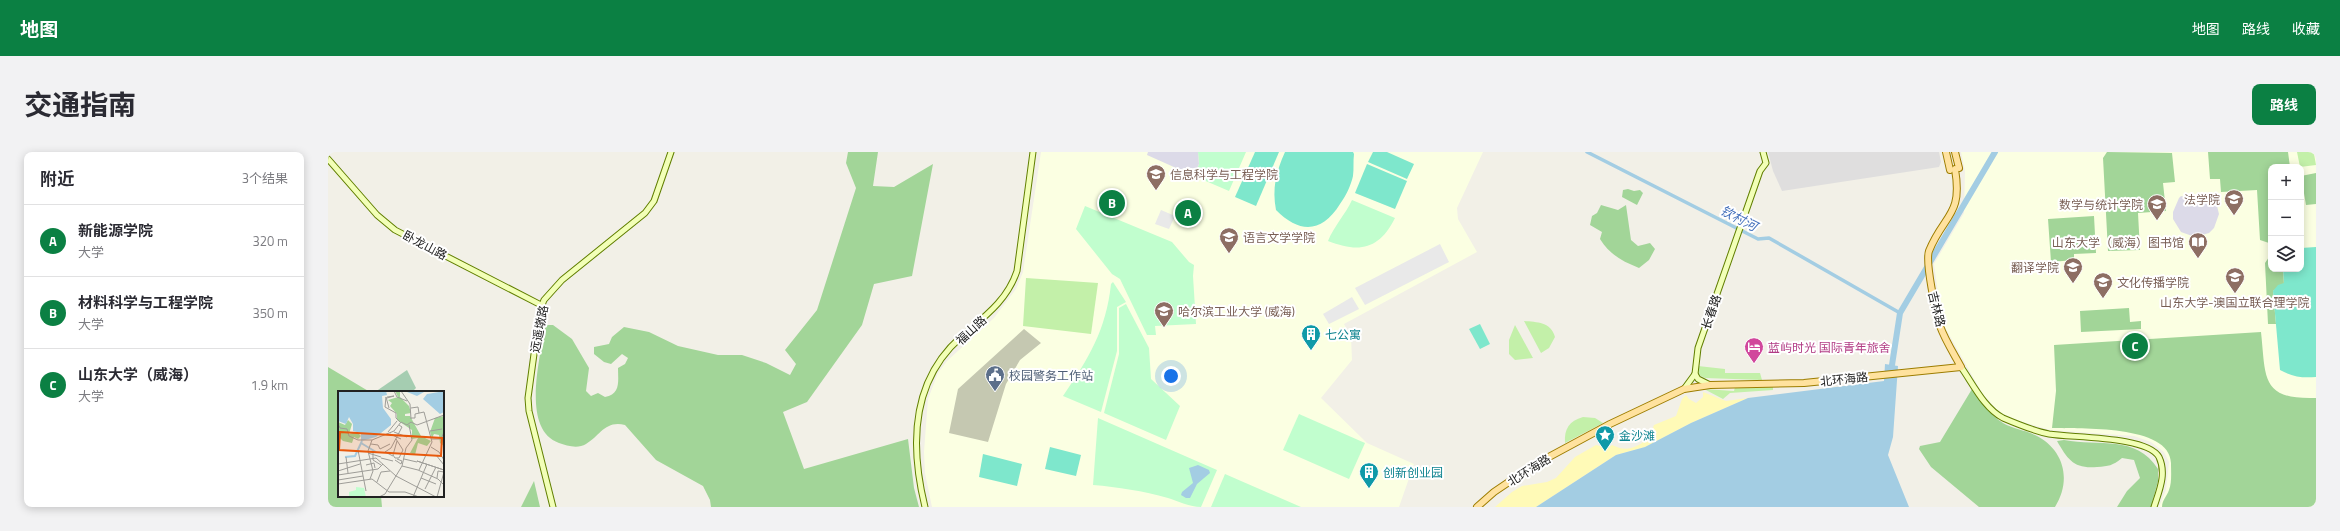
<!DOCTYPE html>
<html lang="zh">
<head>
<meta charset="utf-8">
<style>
	:root { --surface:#fff; --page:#f2f2f3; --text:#2b2b33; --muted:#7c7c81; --line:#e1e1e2; --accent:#0b8043 }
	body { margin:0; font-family:"Titillium Web","Noto Sans SC",sans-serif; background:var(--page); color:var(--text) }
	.controls { position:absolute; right:12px; top:12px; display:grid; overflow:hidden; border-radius:8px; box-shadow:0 2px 10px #0003 }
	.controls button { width:36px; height:36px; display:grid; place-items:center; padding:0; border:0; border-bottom:1px solid var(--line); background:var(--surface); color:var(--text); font:20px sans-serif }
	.you { position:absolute; left:843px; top:224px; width:14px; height:14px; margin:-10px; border:3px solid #fff; border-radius:50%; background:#1a73e8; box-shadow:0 0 0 6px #1a73e833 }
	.badge { display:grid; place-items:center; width:26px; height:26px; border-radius:50%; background:var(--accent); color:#fff; font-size:13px; font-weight:700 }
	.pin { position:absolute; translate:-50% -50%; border:2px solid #fff; box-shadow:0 1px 4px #0006 }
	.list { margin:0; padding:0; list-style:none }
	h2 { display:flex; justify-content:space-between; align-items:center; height:52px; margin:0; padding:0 16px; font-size:17px }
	h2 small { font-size:13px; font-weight:400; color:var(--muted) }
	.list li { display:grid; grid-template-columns:26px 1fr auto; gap:12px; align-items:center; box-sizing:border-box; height:72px; padding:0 16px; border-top:1px solid var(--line) }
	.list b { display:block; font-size:15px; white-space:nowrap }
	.list p { margin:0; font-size:13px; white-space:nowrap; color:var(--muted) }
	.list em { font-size:13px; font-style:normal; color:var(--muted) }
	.icon { flex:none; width:22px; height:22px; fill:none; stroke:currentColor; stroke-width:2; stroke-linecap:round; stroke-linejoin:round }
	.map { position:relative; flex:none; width:1988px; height:355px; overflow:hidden; border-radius:8px }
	header { display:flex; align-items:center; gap:24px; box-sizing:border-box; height:56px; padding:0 20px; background:var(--accent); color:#fff }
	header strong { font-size:19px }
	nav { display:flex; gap:22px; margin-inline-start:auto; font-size:14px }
	.intro { display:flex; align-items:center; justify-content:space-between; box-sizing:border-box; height:96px; padding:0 24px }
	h1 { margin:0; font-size:28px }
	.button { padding:10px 18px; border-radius:8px; background:var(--accent); color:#fff; font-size:14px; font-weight:700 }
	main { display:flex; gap:24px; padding:0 24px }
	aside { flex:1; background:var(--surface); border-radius:8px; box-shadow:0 2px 10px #0003 }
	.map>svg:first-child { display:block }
</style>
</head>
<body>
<header>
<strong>地图</strong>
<nav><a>地图</a><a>路线</a><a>收藏</a></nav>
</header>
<div class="intro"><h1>交通指南</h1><a class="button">路线</a></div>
<main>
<aside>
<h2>附近<small>3个结果</small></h2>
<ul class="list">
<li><span class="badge">A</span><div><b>新能源学院</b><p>大学</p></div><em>320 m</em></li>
<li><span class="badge">B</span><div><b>材料科学与工程学院</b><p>大学</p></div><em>350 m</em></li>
<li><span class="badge">C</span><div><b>山东大学（威海）</b><p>大学</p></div><em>1.9 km</em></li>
</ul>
</aside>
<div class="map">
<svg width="1988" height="355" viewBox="0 0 1988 355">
	<rect width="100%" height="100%" fill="#f2f0e7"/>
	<path fill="#dfdede" d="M1440,0H1611L1613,10L1611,15L1454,39L1445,19Z"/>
	<g fill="#fbffe2" fill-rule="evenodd">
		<path d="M713,0H1155L1129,56L1130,67L1149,100L1016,172L1023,185L1024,208L993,246L1039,291L1086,312L1071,355H604L597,321L596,300L600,247L610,221L619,209L666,166L688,137L695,120Z"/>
		<path d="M1633,0H1988V355H1831L1838,338L1841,310L1836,300L1823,290L1806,284L1722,278L1691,269L1671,260L1654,241L1614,170L1606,112L1636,61L1637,19ZM1943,15H1973V117H1943Z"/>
	</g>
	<path fill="#c5c8b1" d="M696,177L713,191L692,208L678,232L660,290L621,281L630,237Z"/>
	<g fill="#c3f0a9">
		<path d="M1969,0H1988L1986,2L1988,13L1972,15Z"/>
		<path d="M698,126L770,131L763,182L695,174Z"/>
		<path d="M1196,169C1209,170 1223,170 1227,185L1221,196L1213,201Z"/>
		<path d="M1187,173L1205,206L1187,208L1181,202V188Z"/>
		<path d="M1370,214L1397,217V221H1432L1434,228L1377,226L1371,223Z"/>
		<path d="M1407,235H1445V238L1402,241L1395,247L1376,237L1406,239Z"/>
		<path d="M1255,265L1267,266L1275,271L1237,291C1236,277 1241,269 1255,265Z"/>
	</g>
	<g fill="#a2d598">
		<path d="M520,0H550L545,34L566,35L605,12L584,124L546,132L534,173L479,250L455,260L476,317L580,287L586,336L591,355H383L382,348L375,334L328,308L297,273C277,268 272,284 258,292C250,297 239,294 231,291C192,277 213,204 217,173H225L244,187L261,216L258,239L263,244L270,241L277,245C293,242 290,229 290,216L297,212L300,206L294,202L283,212L276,210L266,202V195L281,192L284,185L296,175L321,180L350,194L390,203H414L438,211L462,223L468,212L457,198L489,158L528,36L518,11Z"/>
		<path d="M1779,0L1844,1L1847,30L1835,31L1838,59L1810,61L1812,98L1780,99L1775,6Z"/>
		<path d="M1880,0H1960L1962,15H1943V90L1941,91L1932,88L1929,38L1893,40L1892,27H1882Z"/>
		<path d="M1988,21V52L1978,53L1973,24Z"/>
		<path d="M1300,37L1306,39L1312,38L1315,41L1309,53L1294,45L1295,38Z"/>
		<path d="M1273,53L1290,58L1298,53L1303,88L1310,94L1322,91L1327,97L1321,108L1311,116C1294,109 1282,103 1272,87L1274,80L1262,73L1264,64L1269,61Z"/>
		<path d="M1766,64L1768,101L1746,102V108L1723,110L1720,67Z"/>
		<path d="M1943,102V117H1955L1956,132L1945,139L1948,172H1940L1937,111Z"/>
		<path d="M1801,156L1802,170L1813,169V177L1753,180L1752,159Z"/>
		<path d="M1933,180C1938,225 1932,248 1988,246V355H1834C1834,348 1839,344 1841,338C1844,331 1843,319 1843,311C1842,272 1751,277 1724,276L1728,239L1726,193Z"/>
		<path d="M0,215L42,240H11V344H53L54,355H0Z"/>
		<path d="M1644,237C1653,249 1662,263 1675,271C1685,277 1697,278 1707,283C1736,297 1744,328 1727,355H1651L1603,315L1591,297L1592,294L1612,290Z"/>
		<path d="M1736,288C1771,295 1808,282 1830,317V329L1823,355H1789L1799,339L1812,326L1806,308L1794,306C1784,314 1781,314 1769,315C1746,317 1740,308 1729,289Z"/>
		<path d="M206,329L212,355H193Z"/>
	</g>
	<path fill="#fffab7" d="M1375,240L1398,249L1420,246L1363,271L1317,295L1288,303L1208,355H1167L1184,340L1194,334L1219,330L1228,326L1247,305L1268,293L1280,296L1284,293C1303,303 1320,291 1326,273L1348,264L1354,247L1358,243L1361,247L1368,251L1375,245Z"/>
	<path fill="#a5cdb1" d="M79,218L88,236L84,240H47Z"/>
	<g fill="#c1fece">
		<path d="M870,0H918L901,39L866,24L871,12Z"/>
		<path d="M1024,48L1067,66C1051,98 1031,101 1000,89C1006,74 1017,63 1024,48Z"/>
		<path d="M757,54L844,90L861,110L866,113L865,124L868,172L827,174L828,183H819L792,127L784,122L748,77Z"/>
		<path d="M785,130L798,150L789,155V199L773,260L735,244C761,206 778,178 783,132Z"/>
		<path d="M798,152L821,196L823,227L852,254L838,288L776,261L791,202V156Z"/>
		<path d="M971,262L1037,291L1021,327L955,298Z"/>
		<path d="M770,266L889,318L873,355C862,355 850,349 840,346C815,339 790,335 765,333Z"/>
		<path d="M897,322L973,355H883Z"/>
	</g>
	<g fill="#7ee7cc">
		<path d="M927,0H951L928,54L907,45Z"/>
		<path d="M957,0H1025L1026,2C1025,9 1026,17 1025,24C1023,33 1018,44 1012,52C994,81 972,82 948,58C944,36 948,20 957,0Z"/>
		<path d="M1045,0H1059L1086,12L1079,27L1040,10Z"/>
		<path d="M1039,12L1079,29L1067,57L1027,41Z"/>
		<path d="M1988,95V225C1974,226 1965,225 1952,218L1945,139L1950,133L1956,131L1955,117H1973V96Z"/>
		<path d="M1152,172L1162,192L1152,197L1141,177Z"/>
		<path d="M722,295L753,303L748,324L717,317Z"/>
		<path d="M655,302L694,312L689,334L651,325Z"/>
	</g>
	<g fill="#e9e9e9">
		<path d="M833,58L847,64L841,77L827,72Z"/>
		<path d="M1112,92L1121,110L1037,153L1027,136Z"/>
		<path d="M1024,145L1031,157L1001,172L995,162Z"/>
	</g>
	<g fill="#dcdae8">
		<path d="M820,0H870L871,12L866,24L819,3Z"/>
		<path d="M1880,43L1889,54L1891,62L1886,76L1881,81L1867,85L1853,80L1845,67V60L1851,46L1853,44L1864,47Z"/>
	</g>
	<g fill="#a3cde3">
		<path d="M1557,212L1570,214L1565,285L1560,303L1581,355H1208L1288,303L1317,295L1363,271L1420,246L1556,229Z"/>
		<path d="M870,313L881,318L882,321L869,332L862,346H858L853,343L854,340L865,331L861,316Z"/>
	</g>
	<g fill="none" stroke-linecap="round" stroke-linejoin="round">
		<path stroke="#a3cde3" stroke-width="3.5" d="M1259,0L1430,87L1441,86L1572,161"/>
		<path stroke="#a3cde3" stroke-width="6" d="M1564,213L1572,161L1667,0"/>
		<g stroke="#617f00" stroke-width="7">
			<g id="secondary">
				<path d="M0,7L49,63L67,78L213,153"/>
				<path d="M1633,215C1645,232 1656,256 1675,266C1689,272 1706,279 1721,282C1745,286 1819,284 1831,305C1839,322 1831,339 1826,355"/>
				<path d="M1367,222L1370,227L1382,233"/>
				<path d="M1356,237L1367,222L1370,196L1432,19L1438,11L1435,0"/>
				<path d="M225,355L201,259L200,246L212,158L216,148L234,128L317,61L326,49L343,0"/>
				<path d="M597,355C582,294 583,229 633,185C656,165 679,149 689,119L705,0"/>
			</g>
		</g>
		<g stroke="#9d7d00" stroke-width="8">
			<g id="primary">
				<path d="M1618,0L1622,18"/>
				<path d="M1627,0L1631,16"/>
				<path d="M1149,355L1166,340L1206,313L1282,272L1356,237L1382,233L1476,231L1633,215C1626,202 1617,188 1612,174C1608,161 1597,110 1601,99C1616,62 1635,64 1627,17"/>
			</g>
		</g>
		<use href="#secondary" stroke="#f2ffb7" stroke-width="5"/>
		<use href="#primary" stroke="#ffe29e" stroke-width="6"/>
	</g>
	<defs>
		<g id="university-pin" transform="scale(1)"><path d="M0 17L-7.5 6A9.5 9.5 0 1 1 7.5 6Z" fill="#8d6e63" stroke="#fff"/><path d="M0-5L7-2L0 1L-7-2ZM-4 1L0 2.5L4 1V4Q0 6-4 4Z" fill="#fff"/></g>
		<g id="library-pin" transform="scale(1)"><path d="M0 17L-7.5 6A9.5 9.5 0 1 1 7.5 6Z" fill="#8d6e63" stroke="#fff"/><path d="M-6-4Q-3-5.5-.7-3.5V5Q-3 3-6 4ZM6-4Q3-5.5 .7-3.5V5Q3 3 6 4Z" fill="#fff"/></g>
		<g id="building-pin" transform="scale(1)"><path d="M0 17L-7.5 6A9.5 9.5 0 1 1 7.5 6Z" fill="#0f9aa8" stroke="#fff"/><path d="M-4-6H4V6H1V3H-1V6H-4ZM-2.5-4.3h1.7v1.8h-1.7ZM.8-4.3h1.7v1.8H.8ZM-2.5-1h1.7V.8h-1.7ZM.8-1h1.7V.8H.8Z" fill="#fff"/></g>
		<g id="hotel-pin" transform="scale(1)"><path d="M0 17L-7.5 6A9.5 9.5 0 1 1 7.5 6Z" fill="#d1479c" stroke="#fff"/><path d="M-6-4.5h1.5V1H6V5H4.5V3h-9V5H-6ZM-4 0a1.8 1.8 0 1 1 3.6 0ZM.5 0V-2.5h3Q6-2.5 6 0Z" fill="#fff"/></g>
		<g id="civic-pin" transform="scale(1)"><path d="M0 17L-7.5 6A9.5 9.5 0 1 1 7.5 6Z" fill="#5c6f8a" stroke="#fff"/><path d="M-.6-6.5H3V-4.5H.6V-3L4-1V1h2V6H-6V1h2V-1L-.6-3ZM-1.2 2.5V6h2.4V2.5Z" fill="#fff"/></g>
		<g id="sight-pin" transform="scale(1)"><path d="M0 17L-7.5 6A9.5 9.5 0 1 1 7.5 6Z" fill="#0f9aa8" stroke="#fff"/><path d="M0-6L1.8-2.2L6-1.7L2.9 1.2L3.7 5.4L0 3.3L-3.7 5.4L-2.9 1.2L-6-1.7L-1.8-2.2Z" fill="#fff"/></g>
	</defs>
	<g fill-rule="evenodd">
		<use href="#university-pin" x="828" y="22"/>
		<use href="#university-pin" x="1906" y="47"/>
		<use href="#university-pin" x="1829" y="52"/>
		<use href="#university-pin" x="901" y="85"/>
		<use href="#library-pin" x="1870" y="90"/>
		<use href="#university-pin" x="1745" y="115"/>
		<use href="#university-pin" x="1907" y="125"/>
		<use href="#university-pin" x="1775" y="130"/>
		<use href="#university-pin" x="836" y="159"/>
		<use href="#building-pin" x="983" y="182"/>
		<use href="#hotel-pin" x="1426" y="195"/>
		<use href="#civic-pin" x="667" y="223"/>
		<use href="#sight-pin" x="1277" y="283"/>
		<use href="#building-pin" x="1041" y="320"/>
	</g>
	<g text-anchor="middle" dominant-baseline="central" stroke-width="4" stroke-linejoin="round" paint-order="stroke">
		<g font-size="12" fill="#785e54" stroke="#fff" text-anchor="start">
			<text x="842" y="22">信息科学与工程学院</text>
			<text x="1892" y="47" text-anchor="end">法学院</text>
			<text x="1815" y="52" text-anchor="end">数学与统计学院</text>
			<text x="915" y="85">语言文学学院</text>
			<text x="1856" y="90" text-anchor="end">山东大学（威海）图书馆</text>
			<text x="1731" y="115" text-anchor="end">翻译学院</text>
			<text x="1789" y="130">文化传播学院</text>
			<text x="1907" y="150" text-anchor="middle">山东大学-澳国立联合理学院</text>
			<text x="850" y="159">哈尔滨工业大学 (威海)</text>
		</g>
		<g font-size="12" fill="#212121" stroke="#fff">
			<text transform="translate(97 93) rotate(28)">卧龙山路</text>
			<text transform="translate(1609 157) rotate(76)">吉林路</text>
			<text transform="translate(1383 160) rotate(-71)">长春路</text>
			<text transform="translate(211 177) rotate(-79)">远遥墩路</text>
			<text transform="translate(643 178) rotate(-42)">福山路</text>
			<text transform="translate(1516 227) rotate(-6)">北环海路</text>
			<text transform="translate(1201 318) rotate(-32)">北环海路</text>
		</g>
		<g font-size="12" fill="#0d838f" stroke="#fff" text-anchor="start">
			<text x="997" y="182">七公寓</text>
			<text x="1291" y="283">金沙滩</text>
			<text x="1055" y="320">创新创业园</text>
		</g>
		<g font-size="12" fill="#b23c85" stroke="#fff" text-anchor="start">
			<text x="1440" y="195">蓝屿时光 国际青年旅舍</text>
		</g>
		<g font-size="12" fill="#4e5e75" stroke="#fff" text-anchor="start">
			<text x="681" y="223">校园警务工作站</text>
		</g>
		<g font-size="13" font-style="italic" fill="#436fbb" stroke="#fff">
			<text transform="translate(1411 66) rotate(27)">钦村河</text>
		</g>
	</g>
	<g transform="translate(10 239)">
		<rect width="106" height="106" fill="#f2f0e7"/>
		<path d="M57,0H62V6L71,15L73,22L67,23V25H72L83,45L93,50L89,55L80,52L77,64L72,62L80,47L74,48V39L59,29V23L52,15L54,12L50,9L60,6ZM106,25L105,30L106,55L102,52L101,44L96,43L94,47L92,41L97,27ZM10,29L14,33L11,43L19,41L23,45L20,48L16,46L14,52L5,50L0,45V31L7,34Z" fill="#a2d598"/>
		<path d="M18,96L26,97L28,106H11V101L18,99Z" fill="#c1fece"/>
		<path d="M0,0H48L49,4L44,5L45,17L53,28V34L38,46L23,50V42L15,40V33L11,26L8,33L0,30ZM106,0V21L102,23L85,8L89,3L101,1H86L79,5L69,1Z" fill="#a3cde3"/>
		<path fill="none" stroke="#a3cde3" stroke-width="2" d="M23,52L38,61M7,66L17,65L24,50"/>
		<path fill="none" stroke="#9e9d98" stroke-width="1" d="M56,0L59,6L69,10M63,0L72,13L73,28M49,6L56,5L49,7M51,17L48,6L47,16L58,22V27L62,31M73,17L80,16L81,22M73,27H77V23L86,21L94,51L81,79M0,33L2,37L9,38L11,45L20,49H34L56,40L63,31L69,34L73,31L79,34L106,24M92,40L104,38M50,41L59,30M56,41L69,46M52,43L63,48M93,48H103L106,41M33,53L40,54L42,58L52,53M93,56L101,61L106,69M53,57L64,36L61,34M53,57L47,61L55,65M20,59L28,100M30,62L43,66M35,62V69L43,74M98,64L106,74M8,66L10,82M43,67L55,70M57,67H61L65,59L58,48M57,67L55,64L59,50M66,68L79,71M57,69L63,73L64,70L59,68M0,73L38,67L58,85L98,106M28,74L36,72L37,77M64,75L80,79L100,88L106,94M106,79L79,70L106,79M0,80L22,73M0,84L40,78L45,73M83,87L98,93M99,87L100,80L106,81M32,88L35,80L30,60L34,49M0,89L25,85M39,91L43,81L52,80M0,93L34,88L51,101H67L81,106M87,98L98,76M41,106L47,103L64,75L68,57L74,49L71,34M75,106L89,73M99,106L106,81"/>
		<path fill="#e8590c" fill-opacity="0.15" stroke="#e8590c" stroke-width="2" d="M2,41L104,47L103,65L1,59Z"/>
		<rect width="106" height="106" fill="none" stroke="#212121" stroke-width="2"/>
	</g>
</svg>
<div class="controls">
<button>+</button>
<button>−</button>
<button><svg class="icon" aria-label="layers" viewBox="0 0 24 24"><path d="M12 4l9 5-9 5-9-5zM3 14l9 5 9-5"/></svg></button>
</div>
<div class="you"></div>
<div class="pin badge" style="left:860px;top:61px">A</div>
<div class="pin badge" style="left:784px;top:51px">B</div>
<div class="pin badge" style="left:1807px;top:194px">C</div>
</div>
</main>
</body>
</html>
